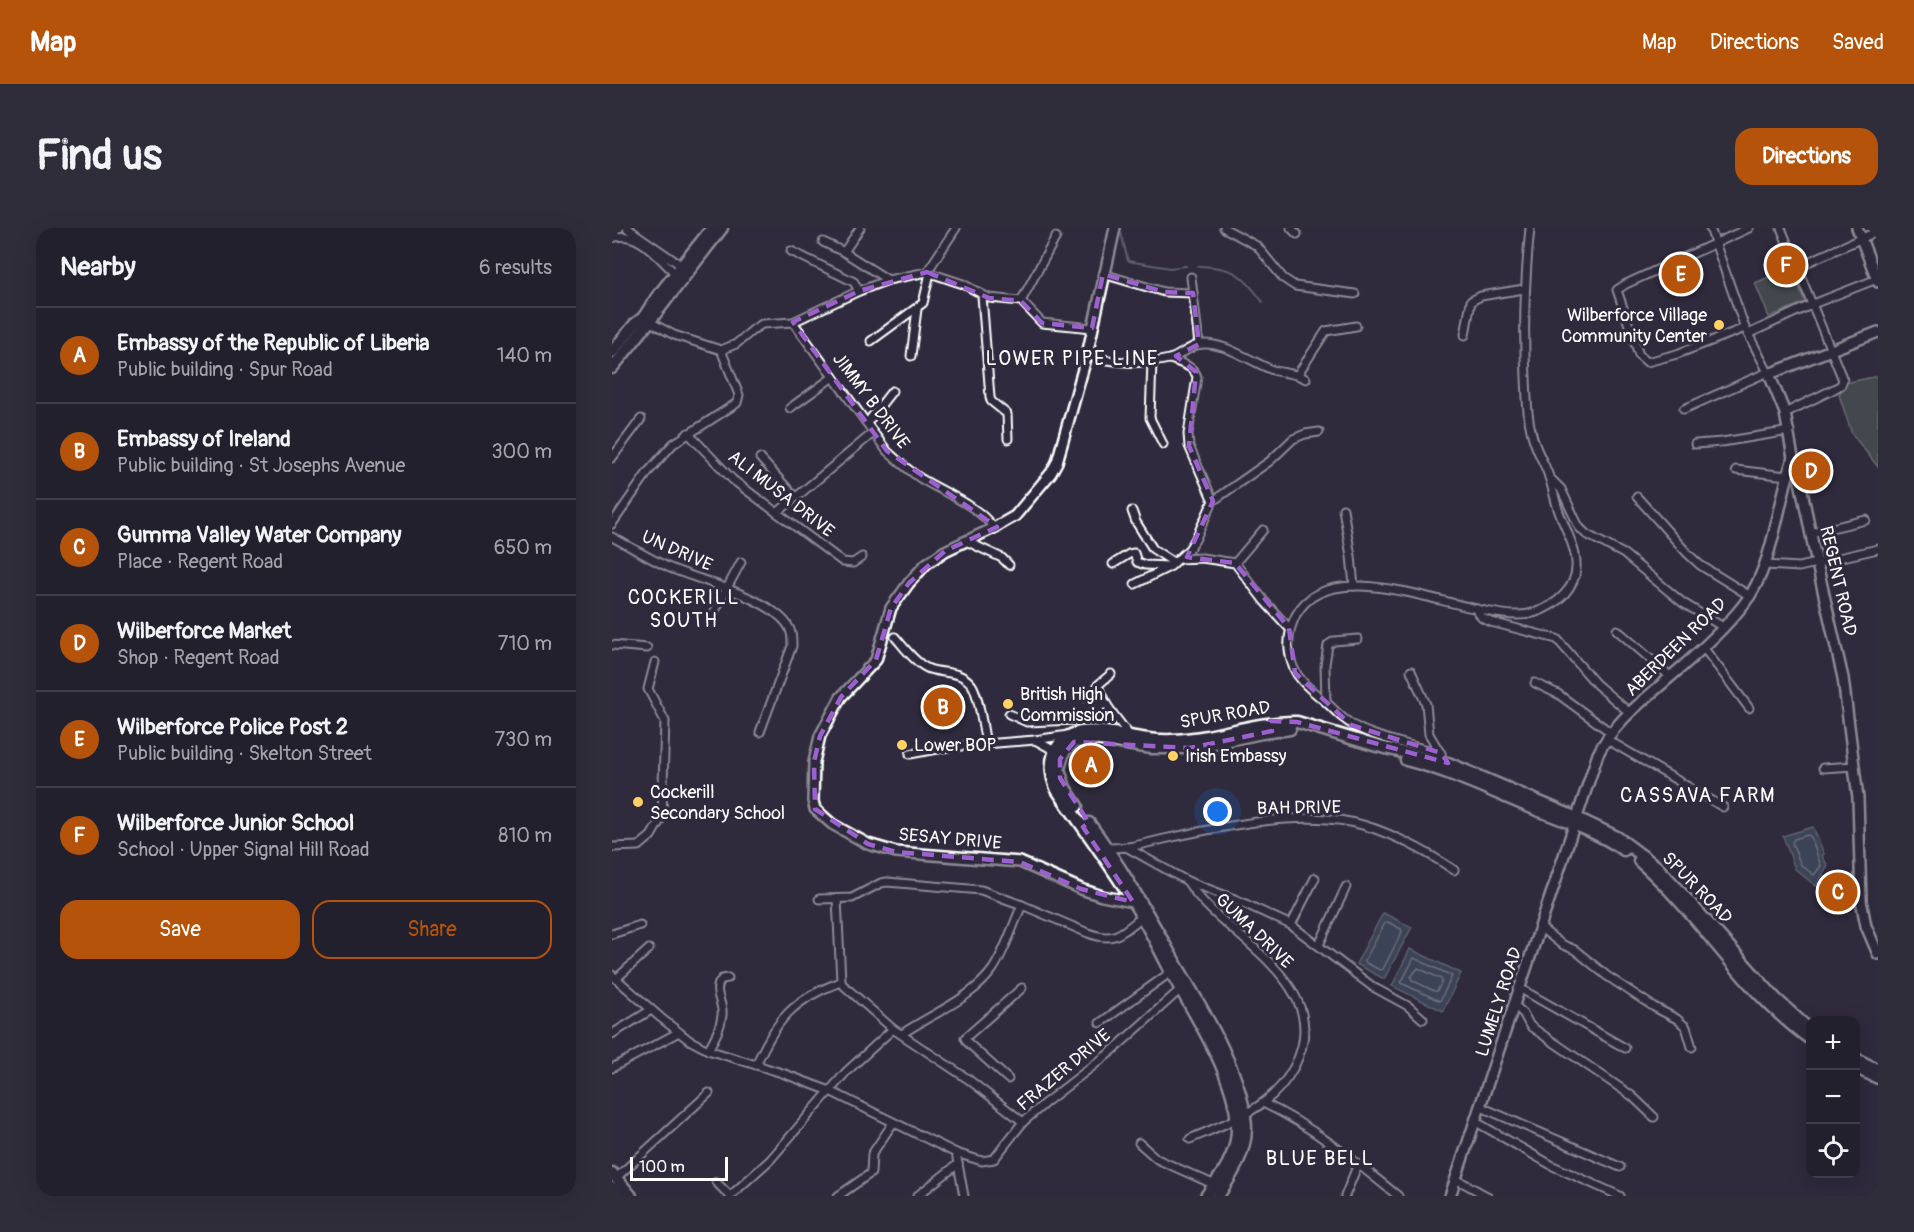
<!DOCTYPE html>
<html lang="en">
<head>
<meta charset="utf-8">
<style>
	:root { --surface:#23202e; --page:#2f2d3a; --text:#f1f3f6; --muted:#a3a3aa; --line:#403e4a; --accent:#b45309 }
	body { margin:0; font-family:Pangolin,sans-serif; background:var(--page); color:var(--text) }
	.controls { position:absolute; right:18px; bottom:18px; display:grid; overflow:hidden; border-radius:12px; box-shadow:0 6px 24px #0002 }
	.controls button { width:54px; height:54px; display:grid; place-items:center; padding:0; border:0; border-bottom:2px solid var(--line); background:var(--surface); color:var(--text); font:30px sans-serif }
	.scale { position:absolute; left:18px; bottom:15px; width:98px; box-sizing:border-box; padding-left:6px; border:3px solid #fff; border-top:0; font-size:16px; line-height:21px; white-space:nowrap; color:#fff; -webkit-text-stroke:4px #2f2a3d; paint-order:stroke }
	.you { position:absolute; left:606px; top:584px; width:21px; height:21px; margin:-15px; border:4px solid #fff; border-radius:50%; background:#1a73e8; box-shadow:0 0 0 9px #1a73e833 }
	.badge { display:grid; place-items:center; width:39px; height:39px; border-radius:50%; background:var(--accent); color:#fff; font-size:20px; font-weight:700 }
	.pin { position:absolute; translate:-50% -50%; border:3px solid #fff; box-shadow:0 2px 6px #0006 }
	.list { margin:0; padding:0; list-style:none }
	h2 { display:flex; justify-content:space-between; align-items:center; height:78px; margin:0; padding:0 24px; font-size:26px }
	h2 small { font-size:20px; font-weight:400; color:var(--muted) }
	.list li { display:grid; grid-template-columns:39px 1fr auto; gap:18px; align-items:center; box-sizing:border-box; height:96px; padding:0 24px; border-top:2px solid var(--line) }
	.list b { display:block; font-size:22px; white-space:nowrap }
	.list p { margin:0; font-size:20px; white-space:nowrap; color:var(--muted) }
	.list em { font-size:20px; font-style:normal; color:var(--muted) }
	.actions { display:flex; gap:12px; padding:18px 24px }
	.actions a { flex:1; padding:14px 0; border:2px solid var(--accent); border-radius:18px; text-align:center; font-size:21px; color:var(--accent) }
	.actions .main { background:var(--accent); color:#fff }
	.icon { flex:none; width:33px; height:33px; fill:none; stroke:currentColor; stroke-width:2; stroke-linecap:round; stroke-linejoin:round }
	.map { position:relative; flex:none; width:1266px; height:968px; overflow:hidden; border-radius:18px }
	header { display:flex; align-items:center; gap:36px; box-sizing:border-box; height:84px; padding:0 30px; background:var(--accent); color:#fff }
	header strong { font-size:28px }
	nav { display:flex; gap:33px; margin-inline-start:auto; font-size:21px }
	.intro { display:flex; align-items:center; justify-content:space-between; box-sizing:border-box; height:144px; padding:0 36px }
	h1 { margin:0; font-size:42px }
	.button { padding:15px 27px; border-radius:18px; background:var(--accent); color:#fff; font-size:21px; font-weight:700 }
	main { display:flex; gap:36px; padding:0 36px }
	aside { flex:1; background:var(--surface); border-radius:18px; box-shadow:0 6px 24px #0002 }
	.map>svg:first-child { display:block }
</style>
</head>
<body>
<header>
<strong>Map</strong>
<nav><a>Map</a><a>Directions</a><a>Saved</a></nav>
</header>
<div class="intro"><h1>Find us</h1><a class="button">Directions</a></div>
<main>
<aside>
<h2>Nearby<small>6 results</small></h2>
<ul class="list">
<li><span class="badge">A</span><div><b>Embassy of the Republic of Liberia</b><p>Public building · Spur Road</p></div><em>140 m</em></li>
<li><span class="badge">B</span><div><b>Embassy of Ireland</b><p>Public building · St Josephs Avenue</p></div><em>300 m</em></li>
<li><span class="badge">C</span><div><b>Gumma Valley Water Company</b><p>Place · Regent Road</p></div><em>650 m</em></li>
<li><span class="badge">D</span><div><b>Wilberforce Market</b><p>Shop · Regent Road</p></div><em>710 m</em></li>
<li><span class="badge">E</span><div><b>Wilberforce Police Post 2</b><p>Public building · Skelton Street</p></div><em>730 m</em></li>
<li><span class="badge">F</span><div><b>Wilberforce Junior School</b><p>School · Upper Signal Hill Road</p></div><em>810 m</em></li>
</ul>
<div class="actions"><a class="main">Save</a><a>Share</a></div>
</aside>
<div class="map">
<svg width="1266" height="968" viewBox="0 0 1266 968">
	<rect width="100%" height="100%" fill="#2f2a3d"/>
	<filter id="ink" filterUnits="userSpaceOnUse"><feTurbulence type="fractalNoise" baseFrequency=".0167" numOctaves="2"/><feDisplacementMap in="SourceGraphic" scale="12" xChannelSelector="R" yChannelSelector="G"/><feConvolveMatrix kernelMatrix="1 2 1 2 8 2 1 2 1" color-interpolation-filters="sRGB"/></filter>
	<g filter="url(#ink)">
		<g fill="#5c6e66" stroke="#aeb6b2" stroke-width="1.5">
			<path d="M1179,40L1193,74L1157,89L1143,55Z"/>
			<path d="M1266,148V239L1240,206L1227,167L1233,155Z"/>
		</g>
		<g fill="#4c6476" stroke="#94a2ad" stroke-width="1.5">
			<path d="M1201,599L1212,626L1210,628L1216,638L1204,658L1183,641L1171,608Z"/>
			<path d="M771,685L800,699L772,751L744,736Z"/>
			<path d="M798,721L849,745L831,783L780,758Z"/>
		</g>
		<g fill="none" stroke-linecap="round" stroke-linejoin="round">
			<g stroke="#b7c1c8" stroke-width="1.5">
				<path d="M1196,607L1199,609L1209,638L1202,647L1189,637L1180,615L1182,611Z"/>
				<path d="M776,694L789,701L790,704L771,741L768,742L754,735L753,732L773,695Z"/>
				<path d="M802,730L840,748L828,773L789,755Z"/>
				<path d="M806,740L829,751L830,754L825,763H822L800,752L799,749Z"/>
			</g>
			<g stroke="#94a2ad" stroke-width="2">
				<path d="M509,5L516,33L558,40L574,38"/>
				<path d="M586,38C624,39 629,46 651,74"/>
			</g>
			<g stroke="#fff" stroke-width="11">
				<g id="street">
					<path d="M15,0L70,38"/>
					<path d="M612,0L645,18L671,50L683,58L743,66"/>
					<path d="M679,0L685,6"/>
					<path d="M1098,0L1133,100L1157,146"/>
					<path d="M1169,0L1231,152L1229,157L1222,161L1173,185"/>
					<path d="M0,10C28,2 45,29 64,46"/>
					<path d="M211,14L232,24L276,52"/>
					<path d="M179,23L242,54L247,63"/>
					<path d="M232,24L248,0"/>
					<path d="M1185,39L1266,3"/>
					<path d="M315,44L344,0"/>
					<path d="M491,46L552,64L581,65"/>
					<path d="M579,49L587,116"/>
					<path d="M370,68L378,169L379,173L395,186L396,211"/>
					<path d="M409,73L444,9"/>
					<path d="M36,93L62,107L109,122L124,116L142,101L150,96L181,94L247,63L276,52L315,44L351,56L377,70L409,73L430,95L480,100"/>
					<path d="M181,94L275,223C286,233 296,242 308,250C334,266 364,276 382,300"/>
					<path d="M1133,100L1065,126L1035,134L1027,127L1005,62L1014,56L1137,0"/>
					<path d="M1136,106L1201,76L1265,51"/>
					<path d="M853,107L859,73L869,68L912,61"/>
					<path d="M259,113L311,75L318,45"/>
					<path d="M475,127C498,135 533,137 557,131C567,129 575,120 585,117C608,111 638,133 658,141C670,146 682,144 694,151"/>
					<path d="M299,128L305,81"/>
					<path d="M558,131C568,135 582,138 585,149L576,206L577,218L601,273"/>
					<path d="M540,133L538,190L551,216"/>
					<path d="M686,146L714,103L744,98"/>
					<path d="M178,180L221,149"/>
					<path d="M1072,181L1156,144"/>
					<path d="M255,195L280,163"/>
					<path d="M76,205L121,252L231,334L241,335L250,329"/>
					<path d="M1083,216L1110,214L1178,203"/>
					<path d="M0,230L29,191"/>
					<path d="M148,230L183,269"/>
					<path d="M1124,242L1175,248"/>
					<path d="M937,249L949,261L967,299L974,306L1012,326L1071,375L1111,399"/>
					<path d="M1025,269L1076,326L1088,337L1138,368"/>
					<path d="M731,281L739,328L742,358"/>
					<path d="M520,283L524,294L541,321L561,334"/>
					<path d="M165,285L261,205"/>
					<path d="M0,296L36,244L61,216L125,175L127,167L109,122"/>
					<path d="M1198,305L1254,292"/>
					<path d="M0,309C19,319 38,331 58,340C89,353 155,369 175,396C180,403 180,410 180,418L148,504"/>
					<path d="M354,313L390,330L397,337"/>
					<path d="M566,331L590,330L623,335L653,374L677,400"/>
					<path d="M623,335L651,302"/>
					<path d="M501,336L517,326L522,325L525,334L533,337L557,338"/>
					<path d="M1153,337L1187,339L1266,321"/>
					<path d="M523,356L559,338L577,321L583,312L601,273L658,233L681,211L693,206L707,204"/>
					<path d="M864,381L870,390L879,394L945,411L984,456L1018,485"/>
					<path d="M98,392L129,334"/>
					<path d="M1005,402L1059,449"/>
					<path d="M283,409C292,419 304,436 317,441C332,446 349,442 360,457C367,467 371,502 374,516"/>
					<path d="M0,417L35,420"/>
					<path d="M1091,419L1137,480"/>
					<path d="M799,443L814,476L817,506L829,526"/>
					<path d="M499,446L486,457C491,476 507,493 518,508"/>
					<path d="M923,455L946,466L998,504"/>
					<path d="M466,466L491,477"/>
					<path d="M714,474L713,437L716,417L722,413L746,411"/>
					<path d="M397,486L415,494L464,492L478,487L490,477"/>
					<path d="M994,511L1111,579"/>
					<path d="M423,512L443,523"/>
					<path d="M829,525C802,518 775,513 750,502C736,496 726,486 715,475C707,468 698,462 691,454C674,436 673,408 684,387C719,321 850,388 906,387C928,387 952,373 961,353C971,330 955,306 947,284C943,273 941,261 937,249C934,238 927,228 923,216C915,195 915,172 914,149C911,99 913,50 918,0"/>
					<path d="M298,526L337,519L423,512L456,507"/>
					<path d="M1211,540L1243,538"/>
					<path d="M0,619L27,618L39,608L50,589L53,493L36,461L43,434"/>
					<path d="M514,619L575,653L625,672L679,697L761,759L796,778L811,791"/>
					<path d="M493,621C501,619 509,620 516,619C528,617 540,614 552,611C607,599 683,583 738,594C771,600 814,623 842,642"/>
					<path d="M575,653C597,687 632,707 659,736C689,767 703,799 682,839C675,852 664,865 652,874C631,890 603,900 578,911"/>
					<path d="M207,671L240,670L269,655L275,654L369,662L410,677L476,705C505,716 510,703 532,688"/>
					<path d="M225,671L229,753L230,756L281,801L356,851L411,894"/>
					<path d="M679,697L703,650"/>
					<path d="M929,700L949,716L963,722L995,748L1042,779L1065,791L1074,799L1080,819"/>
					<path d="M0,706L28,697"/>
					<path d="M707,717L734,659"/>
					<path d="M0,747L49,790L77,812L96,822L170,845L218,863L344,925L370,933L382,931L411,894L433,875L499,824L571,759"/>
					<path d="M5,750L37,721"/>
					<path d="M909,761L1013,820"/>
					<path d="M903,778L911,785L918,798L1020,868L1042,889"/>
					<path d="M488,795L559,744"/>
					<path d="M0,806L39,782"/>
					<path d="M290,806C319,786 360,771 381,741C393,723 401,697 410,677"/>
					<path d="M96,822C102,811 109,800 110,787C112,774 99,763 110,751L116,750"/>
					<path d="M144,837C164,792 181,771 229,754"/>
					<path d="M0,840L67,804"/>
					<path d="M396,851L356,815L353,810L410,760"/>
					<path d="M651,875C700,898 744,934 786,968"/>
					<path d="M869,879L1008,939"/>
					<path d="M864,894L941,938L1008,968"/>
					<path d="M527,915L545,931L603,957"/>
					<path d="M344,925L352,968"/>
					<path d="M4,950L97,865"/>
					<path d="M844,951L875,968"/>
					<path d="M104,954L118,968"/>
					<path d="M118,968L158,932L234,844L281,801"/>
					<path d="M226,968L259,945L260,926L281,895"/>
					<path d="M305,968L346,936"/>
					<path d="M733,968L746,936"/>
				</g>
			</g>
			<g stroke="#fff" stroke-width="14">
				<g id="secondary">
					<path d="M503,0L475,127L445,234L439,245L403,288L382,300L333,323L314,336L297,355L279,380L264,432L229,469L208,508L202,534L201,573L203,581L220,596L256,616L284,624L408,634L469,661L490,668L521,674L526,672"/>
					<path d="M1245,0L1266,54"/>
					<path d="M1266,104L1157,146L1173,185L1181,230L1188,253L1205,336L1231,450L1246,570L1249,672L1254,698L1266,726"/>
					<path d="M838,968L986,526C1002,494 1031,473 1057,450C1083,428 1111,403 1132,376C1161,340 1166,275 1181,230"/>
				</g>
			</g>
			<g stroke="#fff" stroke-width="15">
				<g id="primary">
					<path d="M0,124L23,96L31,90L44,70L100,0"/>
					<path d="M0,140C38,95 73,47 110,0"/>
					<path d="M794,532C837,543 875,561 915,578C948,591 982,602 1012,622"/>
					<path d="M465,578L453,560L447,541L452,524L462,514L481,511L540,520H578L650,505L678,501"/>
					<path d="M477,595C509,638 535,685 561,731C587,775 634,850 634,902C633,926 619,949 606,968"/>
					<path d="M1027,633C1090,687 1130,763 1198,811"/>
					<path d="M1244,831L1266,842"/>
					<path d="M1244,840L1266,850"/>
					<path d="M0,945L19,968"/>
					<path d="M0,960L7,968"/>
					<path d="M594,968C609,948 624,929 625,903C627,853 583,788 559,744C547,720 534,695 520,672C497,634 470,599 445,562C436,543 437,518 459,507C481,496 524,512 549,512C596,514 639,493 685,494L765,518L836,535L965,590L1005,609L1044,638L1063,658L1164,771L1198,802"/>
				</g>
			</g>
			<use href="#street" stroke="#2f2a3d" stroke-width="7"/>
			<use href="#secondary" stroke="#2f2a3d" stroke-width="9"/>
			<use href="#primary" stroke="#2f2a3d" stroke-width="10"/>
		</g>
	</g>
	<path d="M0 0H1266V968H0ZM315,44L377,70L409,73L430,95L480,100L491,46L552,64L581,65L587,116L564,128L584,144L577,218L601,273L575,329L623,335L677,400L683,445L739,497L829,525L836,535L685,494L658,493L660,503L578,520L462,514L448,531V550L477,595L471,599L521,674L469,661L408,634L284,624L256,616L203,581L202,534L208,508L229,469L264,432L279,380L297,355L333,323L385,299L275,223L181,94L247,63Z" fill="#2f2a3d" fill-opacity=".55" fill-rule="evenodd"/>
	<path fill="none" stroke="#9c61cf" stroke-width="4.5" stroke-dasharray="12 8" stroke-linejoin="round" d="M315,44L377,70L409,73L430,95L480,100L491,46L552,64L581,65L587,116L564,128L584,144L577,218L601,273L575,329L623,335L677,400L683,445L739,497L829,525L836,535L685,494L658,493L660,503L578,520L462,514L448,531V550L477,595L471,599L521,674L469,661L408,634L284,624L256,616L203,581L202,534L208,508L229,469L264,432L279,380L297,355L333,323L385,299L275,223L181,94L247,63Z"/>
	<g fill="#ffd166" stroke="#2f2a3d" stroke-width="2">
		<circle cx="1107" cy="97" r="6"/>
		<circle cx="396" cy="476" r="6"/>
		<circle cx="290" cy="517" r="6"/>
		<circle cx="561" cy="528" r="6"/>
		<circle cx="26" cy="574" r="6"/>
	</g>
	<g text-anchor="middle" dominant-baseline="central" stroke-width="6" stroke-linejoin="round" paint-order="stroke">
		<g font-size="18" fill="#fff" stroke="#2f2a3d" text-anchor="start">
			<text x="1095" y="87" text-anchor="end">Wilberforce Village<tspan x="1095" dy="21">Community Center</tspan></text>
			<text x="408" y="466">British High<tspan x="408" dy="21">Commission</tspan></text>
			<text x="302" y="517">Lower BOP</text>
			<text x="573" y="528">Irish Embassy</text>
			<text x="38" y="564">Cockerill<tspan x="38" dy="21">Secondary School</tspan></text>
		</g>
		<g font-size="18" fill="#fff" stroke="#2f2a3d">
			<text transform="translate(259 173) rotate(53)">JIMMY B DRIVE</text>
			<text transform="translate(169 266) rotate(38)">ALI MUSA DRIVE</text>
			<text transform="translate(65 323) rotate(24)">UN DRIVE</text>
			<text transform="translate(1226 353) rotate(77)">REGENT ROAD</text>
			<text transform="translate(1064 419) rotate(-44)">ABERDEEN ROAD</text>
			<text transform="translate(613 487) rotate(-10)">SPUR ROAD</text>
			<text transform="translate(687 580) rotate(-1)">BAH DRIVE</text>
			<text transform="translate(338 611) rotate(5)">SESAY DRIVE</text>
			<text transform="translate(1085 660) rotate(46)">SPUR ROAD</text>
			<text transform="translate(642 703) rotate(44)">GUMA DRIVE</text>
			<text transform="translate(887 774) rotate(-72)">LUMELY ROAD</text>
			<text transform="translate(452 842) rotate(-40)">FRAZER DRIVE</text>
		</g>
		<g font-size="20" letter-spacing="1.5" fill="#fff" stroke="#2f2a3d">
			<text x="460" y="130">LOWER PIPE LINE</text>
			<text x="72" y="369">COCKERILL<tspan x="72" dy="23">SOUTH</tspan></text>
			<text x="1086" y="567">CASSAVA FARM</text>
			<text x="708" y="930">BLUE BELL</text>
		</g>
	</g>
</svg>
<div class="controls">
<button>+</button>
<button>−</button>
<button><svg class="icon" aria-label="locate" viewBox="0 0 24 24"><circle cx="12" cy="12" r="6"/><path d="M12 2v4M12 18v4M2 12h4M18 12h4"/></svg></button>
</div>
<div class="scale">100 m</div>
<div class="you"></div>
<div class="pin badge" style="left:479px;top:537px">A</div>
<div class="pin badge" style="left:331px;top:479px">B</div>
<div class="pin badge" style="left:1226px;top:664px">C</div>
<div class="pin badge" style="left:1199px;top:243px">D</div>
<div class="pin badge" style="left:1069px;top:46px">E</div>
<div class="pin badge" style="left:1174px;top:37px">F</div>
</div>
</main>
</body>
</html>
